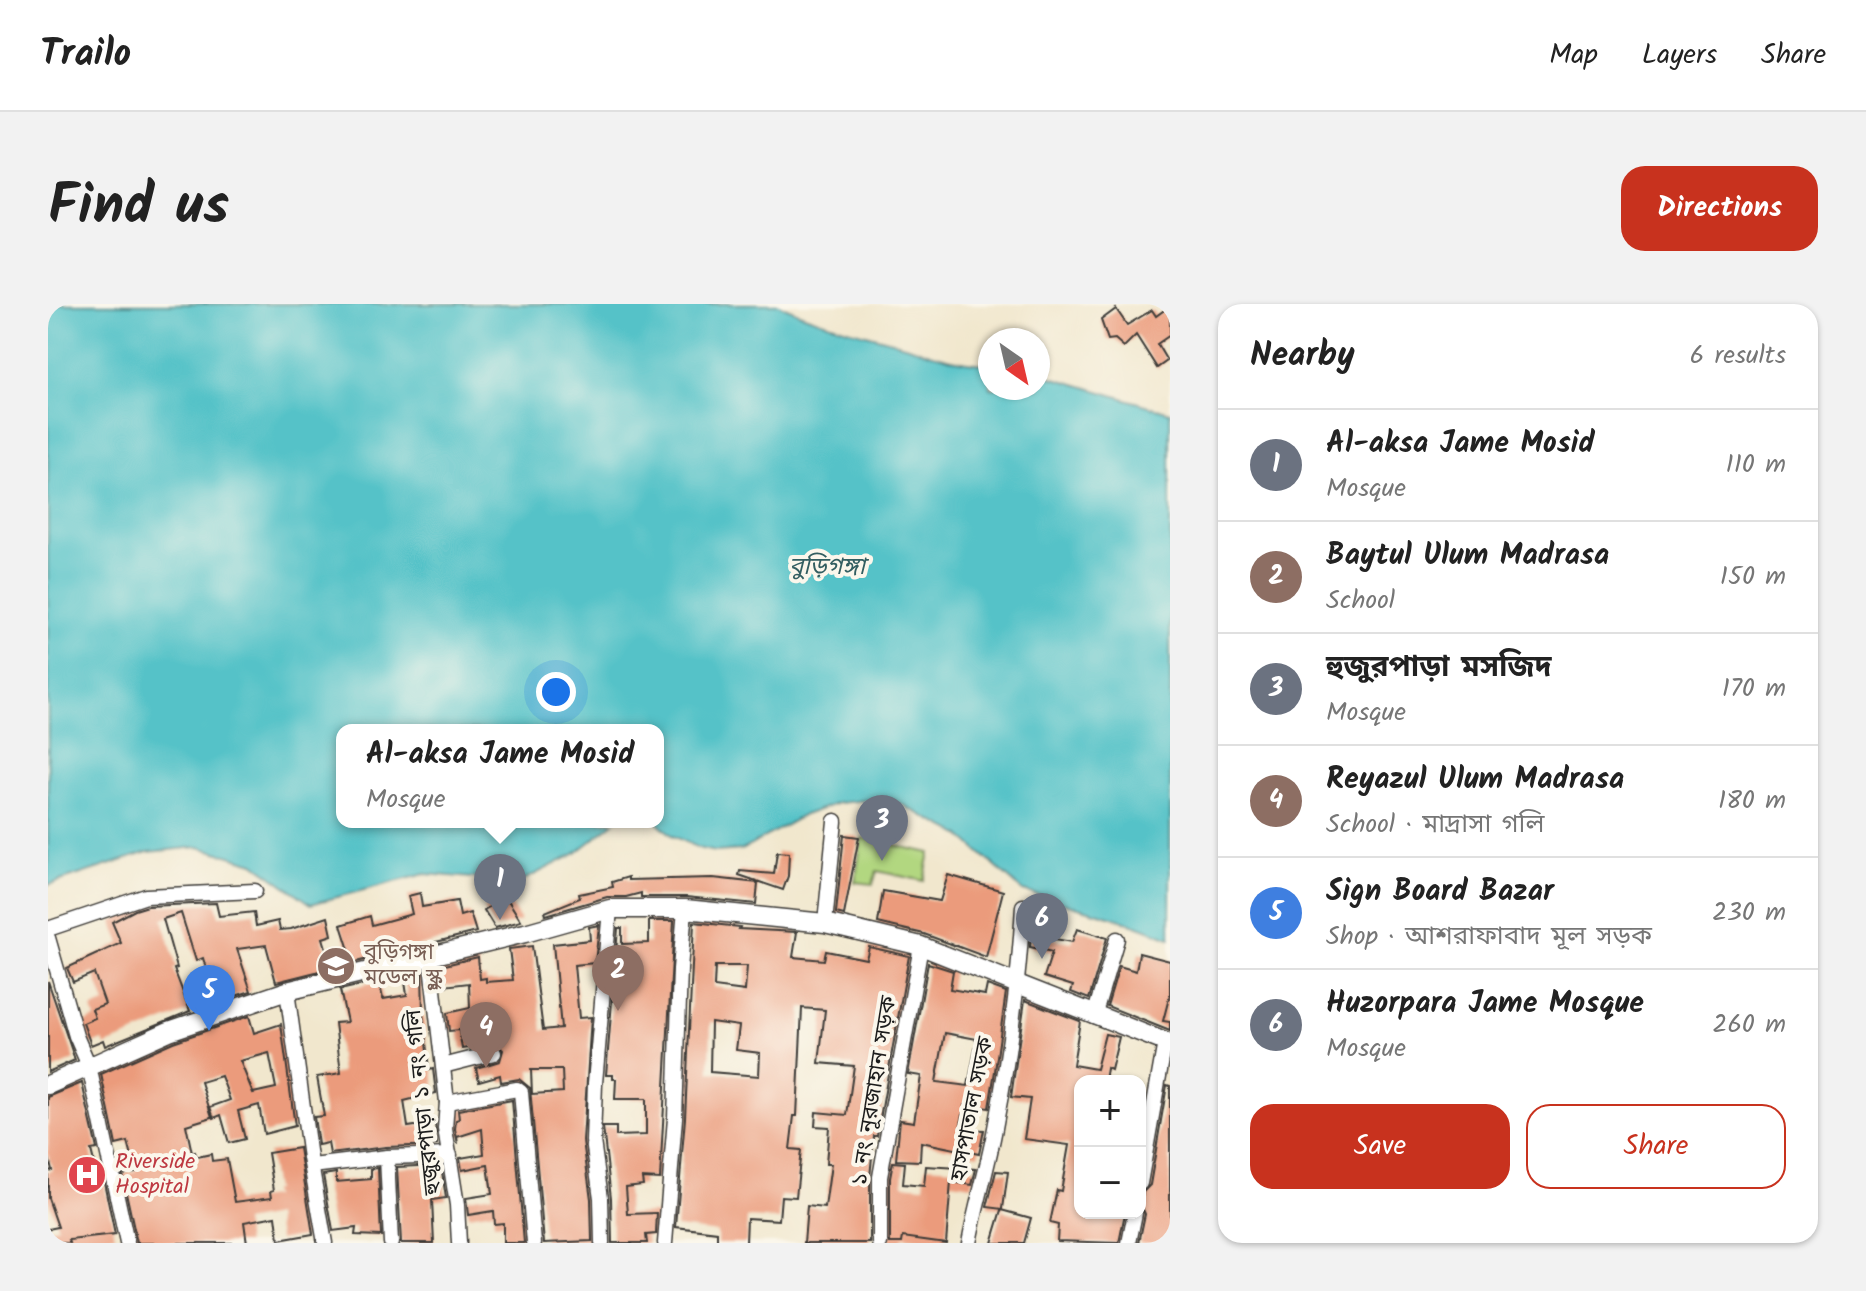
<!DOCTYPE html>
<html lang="en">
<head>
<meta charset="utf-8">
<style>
	:root { --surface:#fff; --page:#f2f2f2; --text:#222; --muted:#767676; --line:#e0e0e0; --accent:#c8321e }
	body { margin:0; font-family:Kalam,"Noto Sans Bengali",sans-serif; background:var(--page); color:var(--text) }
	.controls { position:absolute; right:24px; bottom:24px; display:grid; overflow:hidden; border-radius:16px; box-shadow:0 2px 6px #0004 }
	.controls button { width:72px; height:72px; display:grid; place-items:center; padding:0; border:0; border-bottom:2px solid var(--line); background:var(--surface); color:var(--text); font:40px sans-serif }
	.compass { position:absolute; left:930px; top:24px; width:72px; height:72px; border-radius:50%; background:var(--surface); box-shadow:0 2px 6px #0004; rotate:146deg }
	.you { position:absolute; left:508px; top:388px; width:28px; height:28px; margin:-20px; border:6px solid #fff; border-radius:50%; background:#1a73e8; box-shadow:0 0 0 12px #1a73e833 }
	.badge { display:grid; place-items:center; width:52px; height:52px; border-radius:50%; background:var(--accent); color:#fff; font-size:26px; font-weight:700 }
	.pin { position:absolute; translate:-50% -66px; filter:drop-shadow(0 2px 4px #0008) }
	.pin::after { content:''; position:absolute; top:42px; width:28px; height:24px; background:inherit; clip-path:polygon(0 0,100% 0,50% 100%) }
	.popup { position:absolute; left:288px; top:420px; width:328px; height:104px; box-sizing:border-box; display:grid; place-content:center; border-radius:16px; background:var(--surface); filter:drop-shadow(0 2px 6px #0005); font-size:26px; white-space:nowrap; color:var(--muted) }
	.popup b { font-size:30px; color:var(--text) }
	.popup::after { content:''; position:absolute; left:50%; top:100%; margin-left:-16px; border:16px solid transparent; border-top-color:var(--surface) }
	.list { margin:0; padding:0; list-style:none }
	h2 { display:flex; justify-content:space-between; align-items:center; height:104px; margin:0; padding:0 32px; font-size:34px }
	h2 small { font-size:26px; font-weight:400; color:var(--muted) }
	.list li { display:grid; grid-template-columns:52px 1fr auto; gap:24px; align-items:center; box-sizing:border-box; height:112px; padding:0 32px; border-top:2px solid var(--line) }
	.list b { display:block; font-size:30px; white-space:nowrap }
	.list p { margin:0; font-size:26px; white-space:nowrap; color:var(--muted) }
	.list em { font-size:26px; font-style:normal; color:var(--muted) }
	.actions { display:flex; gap:16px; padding:24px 32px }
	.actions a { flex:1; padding:18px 0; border:2px solid var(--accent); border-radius:24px; text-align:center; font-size:28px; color:var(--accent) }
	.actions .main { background:var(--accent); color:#fff }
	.map { position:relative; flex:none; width:1122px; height:939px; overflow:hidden; border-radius:24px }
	header { display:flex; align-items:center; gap:48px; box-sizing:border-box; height:112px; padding:0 40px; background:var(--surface); border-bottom:2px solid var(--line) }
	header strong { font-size:38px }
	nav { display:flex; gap:44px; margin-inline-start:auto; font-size:28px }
	.intro { display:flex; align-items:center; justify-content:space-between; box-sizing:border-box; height:192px; padding:0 48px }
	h1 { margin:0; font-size:56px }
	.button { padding:20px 36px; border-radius:24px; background:var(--accent); color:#fff; font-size:28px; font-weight:700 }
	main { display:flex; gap:48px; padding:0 48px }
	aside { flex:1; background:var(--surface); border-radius:24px; box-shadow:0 2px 6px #0004 }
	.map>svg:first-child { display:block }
</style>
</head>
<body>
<header>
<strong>Trailo</strong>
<nav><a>Map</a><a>Layers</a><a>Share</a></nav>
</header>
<div class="intro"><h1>Find us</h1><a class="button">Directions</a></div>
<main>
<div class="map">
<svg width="1122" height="939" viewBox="0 0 1122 939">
	<rect width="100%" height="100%" fill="#fbf7ec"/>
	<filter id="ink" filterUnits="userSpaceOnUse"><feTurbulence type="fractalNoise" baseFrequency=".0125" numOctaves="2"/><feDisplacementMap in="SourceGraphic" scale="16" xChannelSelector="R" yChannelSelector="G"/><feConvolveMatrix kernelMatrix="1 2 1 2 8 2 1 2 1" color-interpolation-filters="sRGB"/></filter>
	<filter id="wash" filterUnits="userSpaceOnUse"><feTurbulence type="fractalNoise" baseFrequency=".006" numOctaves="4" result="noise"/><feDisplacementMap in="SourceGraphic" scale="32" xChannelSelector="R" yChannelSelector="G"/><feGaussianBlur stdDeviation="1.8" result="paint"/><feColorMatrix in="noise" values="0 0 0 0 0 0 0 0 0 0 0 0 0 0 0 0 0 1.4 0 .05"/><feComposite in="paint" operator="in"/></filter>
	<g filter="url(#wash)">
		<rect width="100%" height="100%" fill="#f1e7cd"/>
		<path fill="#b2d780" stroke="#677a4e" stroke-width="2" d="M814,534L882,549L876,577L829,567L825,580L807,578Z"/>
		<path fill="#54c2c8" stroke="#386f72" stroke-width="2" d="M0,0H730C768,18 810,27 850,39C880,48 911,60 942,60V84H990V69L1122,108V634L1072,615L975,587L912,531L841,494L790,499L756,511L694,546L668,548L653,545L625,532L609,518L610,426H294V518H567L527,550L472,578L377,570L263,600L206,559L151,543L100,548L0,581Z"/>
		<g id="blocks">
			<g fill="#eb9b7c" fill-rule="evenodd">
				<path d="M1122,2V31L1109,40L1119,57L1109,64L1088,31L1076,43L1067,35L1060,36L1053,16L1068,5L1079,21L1104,6L1108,12Z"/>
				<path d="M796,531L811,533L796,611L788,609Z"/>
				<path d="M729,548L741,549L740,572L735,586L691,571L692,567L726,570Z"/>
				<path d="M900,571L955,587L938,653L876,630L830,619L835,587L892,597Z"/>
				<path d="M580,573V576L665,574L710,579L708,600L638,593H593V589L578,593H559L498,611L497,608L532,594L531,590L565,583L564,578Z"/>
				<path d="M372,589L374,603L409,597L412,612L422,609L428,628L228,678L218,641L189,645L203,687L162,700L156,680L162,678L155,654L148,657L133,609L115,615L129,664L126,665L142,707L57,742L55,736L43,741L35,719L47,714L44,705L57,700L46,669L25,678L19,664L73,639L64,618L87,606L100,602L168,599L171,612L206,608L208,622L230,617L232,626L243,625L280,613L284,631L275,634L282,657L302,649L293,621L322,612L324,621L364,610L360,592Z"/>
				<path d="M458,593L473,617L447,624L436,606Z"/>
				<path d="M601,617H626L612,875L594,874L595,881L578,883L580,910L609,909L608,930L598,931L599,939H564L563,894L555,823H568V832L598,831V795H567L568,775H565V771H558L570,624H574V640L601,639Z"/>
				<path d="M646,618L692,623L691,625L749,628L745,653L776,656L778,647L818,655L821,643L861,652L829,832H826L822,873V939H756L759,902L777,904L783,860H778L781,823L767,822L768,808L799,811L806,762L771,759L777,706L754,704L749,812H746L742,845L753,846L748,893L733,892L731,916L699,914L698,939H669V928L628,923L637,814ZM667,662H699L697,687L666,683ZM663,718L691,722L688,746L712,749L711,772L662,768Z"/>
				<path d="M551,621L547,659L526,661L531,714L543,713L535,837L543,895L544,937L496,939L482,784L471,775L453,778L452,771L431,777L428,764L452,757L455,746L448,739L414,745L411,726L401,727L399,709L422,704L421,679L396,682L393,662L430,653L432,675L438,674V678L465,676L461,645L484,642L495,726L513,724L505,640L542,636L541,623ZM483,766H514L515,788L484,790Z"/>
				<path d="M1029,625L1059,634L1041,695L1023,688L1025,682L996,673L1004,648L982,643L983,631L1024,638Z"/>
				<path d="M1091,649L1122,657V690L1115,717L1122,718V727L1059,702L1071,662L1088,667Z"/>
				<path d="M880,659L905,667L902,685L937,691L939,681L958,688L947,767L941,804L917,801L912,825L936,826L931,850L873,838L872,857L848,856L852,816L866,818L873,772L860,770ZM897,729L929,735L920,782L888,778Z"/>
				<path d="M374,667L375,710L381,766L385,765L388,789L356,797L360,823L387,819L389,841L338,843L282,850L280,839L270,841L266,813L276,812L269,773L293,769L287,719L299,718L292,686L331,677L335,695L359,691L356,671Z"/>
				<path d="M0,677L27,756L0,768Z"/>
				<path d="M977,696L1032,717L1025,761L1048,765L1057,730L1071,733L1063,766L1059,764L1057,777H1032V909H1077L1071,939L1009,937L1010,921L1002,919L1009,886L1013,887L1021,841L976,835L982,795L963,793Z"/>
				<path d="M201,712L206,729L233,720L247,822L216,830L211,801L190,807L197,835L181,839L173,811L166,814L162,803L182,796L173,772L153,778L164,813L138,821L144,849L147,848L149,853L163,850L164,857L179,855L187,898L224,893L223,887L226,886L220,849L251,844L265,930L231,936L228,912L196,918L199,939H89L74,870L88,868L80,838L68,841L53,770L125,738ZM221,749L228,784L205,789L192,757Z"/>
				<path d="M34,779L49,845L43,846L50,874L55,873L67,931L21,936L22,939H0V925L10,923L0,894V867L4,866L0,850V793Z"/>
				<path d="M1119,781L1122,782V939H1091L1097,910L1093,901L1095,888L1102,881Z"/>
				<path d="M464,796L476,939H455V919L446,920L445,907L420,911L418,894L444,890L440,861L414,866L412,854L436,850L434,825L409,833L410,840L407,825L408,816L411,815L410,806Z"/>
				<path d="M845,858L857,859L855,880L876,882L878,862L928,865L924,881L903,878L898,939L855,933L854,939H842V874Z"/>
				<path d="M393,861L398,894L384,896L386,939H353L349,863Z"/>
				<path d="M330,864L333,932L307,931L308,924L285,927L275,871L288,869V878L323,875V865Z"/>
				<path d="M948,867L960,868L955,905L939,903Z"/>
				<path d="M954,906L983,914L976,939H944Z"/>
			</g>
		</g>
	</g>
	<g filter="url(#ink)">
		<use href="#blocks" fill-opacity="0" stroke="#3c3a37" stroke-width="2"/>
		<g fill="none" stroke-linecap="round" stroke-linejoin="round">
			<g stroke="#3c3a37" stroke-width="17">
				<g id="minor">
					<path d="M777,619L787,517"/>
					<path d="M0,625L98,592L207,587"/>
					<path d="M0,634L28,732L41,762L79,939"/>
					<path d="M382,652L399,798L397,825L409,901L411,939"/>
					<path d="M239,687L262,854L277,939"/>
					<path d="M1046,712L1069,635"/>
					<path d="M395,762L446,749"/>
					<path d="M399,798L469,785L473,788L486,939"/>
					<path d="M339,853L343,939"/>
					<path d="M264,862L339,853L402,851"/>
					<path d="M1092,879L1117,738"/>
					<path d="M554,939L553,894L545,837L547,779L562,605"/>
					<path d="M617,939L627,814L632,665L637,605"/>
					<path d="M832,939V873L873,642"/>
					<path d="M921,939C928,900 940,863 947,824C961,751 971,677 975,602"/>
					<path d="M1081,939L1087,909"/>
				</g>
			</g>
			<g stroke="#3c3a37" stroke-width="21">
				<path id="tertiary" d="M0,781L121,727L239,687L477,629L562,605H637L777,619L873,642L1122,740"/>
			</g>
			<use href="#minor" stroke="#fff" stroke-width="14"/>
			<use href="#tertiary" stroke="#fff" stroke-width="18"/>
		</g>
	</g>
	<defs>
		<g id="school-disc" transform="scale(2)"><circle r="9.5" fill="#8d6e63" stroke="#fbf7ec"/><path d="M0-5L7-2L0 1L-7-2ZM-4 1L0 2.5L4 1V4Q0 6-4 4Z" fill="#fff"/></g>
		<g id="hospital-disc" transform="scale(2)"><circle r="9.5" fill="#e0444e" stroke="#fbf7ec"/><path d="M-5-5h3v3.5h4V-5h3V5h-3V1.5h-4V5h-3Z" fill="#fff"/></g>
	</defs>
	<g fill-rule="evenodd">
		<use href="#school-disc" x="288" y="662"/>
		<use href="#hospital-disc" x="39" y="871"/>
	</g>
	<g text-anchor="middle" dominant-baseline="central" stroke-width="8" stroke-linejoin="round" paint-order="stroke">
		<g font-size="22" fill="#785e54" stroke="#fbf7ec" text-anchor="start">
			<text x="316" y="649">বুড়িগঙ্গা<tspan x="316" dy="25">মডেল স্কুল</tspan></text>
		</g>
		<g font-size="22" fill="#1c1c1c" stroke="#fbf7ec">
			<text transform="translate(827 787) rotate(-81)">১ নং নূরজাহান সড়ক</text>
			<text transform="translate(376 798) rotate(-96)">হুজুরপাড়া ১ নং গলি</text>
			<text transform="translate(925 805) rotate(-79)">হাসপাতাল সড়ক</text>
		</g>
		<g font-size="22" fill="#be3a42" stroke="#fbf7ec" text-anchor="start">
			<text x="67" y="858">Riverside<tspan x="67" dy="25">Hospital</tspan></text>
		</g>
		<g font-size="24" font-style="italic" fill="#325e61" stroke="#fbf7ec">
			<text x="779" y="263">বুড়িগঙ্গা</text>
		</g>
	</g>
</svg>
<div class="controls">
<button>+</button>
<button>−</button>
</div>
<svg class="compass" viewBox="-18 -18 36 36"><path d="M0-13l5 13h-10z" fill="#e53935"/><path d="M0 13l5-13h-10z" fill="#767676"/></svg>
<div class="you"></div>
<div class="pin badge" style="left:452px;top:616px;background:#6b7280">1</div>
<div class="popup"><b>Al-aksa Jame Mosid</b>Mosque</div>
<div class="pin badge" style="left:570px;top:707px;background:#8d6e63">2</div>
<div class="pin badge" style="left:834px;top:557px;background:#6b7280">3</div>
<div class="pin badge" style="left:438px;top:764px;background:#8d6e63">4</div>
<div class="pin badge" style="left:161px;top:727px;background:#3f7fe0">5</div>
<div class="pin badge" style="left:994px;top:655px;background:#6b7280">6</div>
</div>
<aside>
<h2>Nearby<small>6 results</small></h2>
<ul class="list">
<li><span class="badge" style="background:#6b7280">1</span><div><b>Al-aksa Jame Mosid</b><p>Mosque</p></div><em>110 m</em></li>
<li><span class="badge" style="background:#8d6e63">2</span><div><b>Baytul Ulum Madrasa</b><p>School</p></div><em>150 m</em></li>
<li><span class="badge" style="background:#6b7280">3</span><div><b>হুজুরপাড়া মসজিদ</b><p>Mosque</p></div><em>170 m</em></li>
<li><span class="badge" style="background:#8d6e63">4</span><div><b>Reyazul Ulum Madrasa</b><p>School · মাদ্রাসা গলি</p></div><em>180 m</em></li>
<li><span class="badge" style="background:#3f7fe0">5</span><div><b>Sign Board Bazar</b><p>Shop · আশরাফাবাদ মূল সড়ক</p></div><em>230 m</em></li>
<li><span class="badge" style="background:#6b7280">6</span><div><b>Huzorpara Jame Mosque</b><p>Mosque</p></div><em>260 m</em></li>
</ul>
<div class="actions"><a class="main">Save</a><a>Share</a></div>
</aside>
</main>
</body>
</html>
